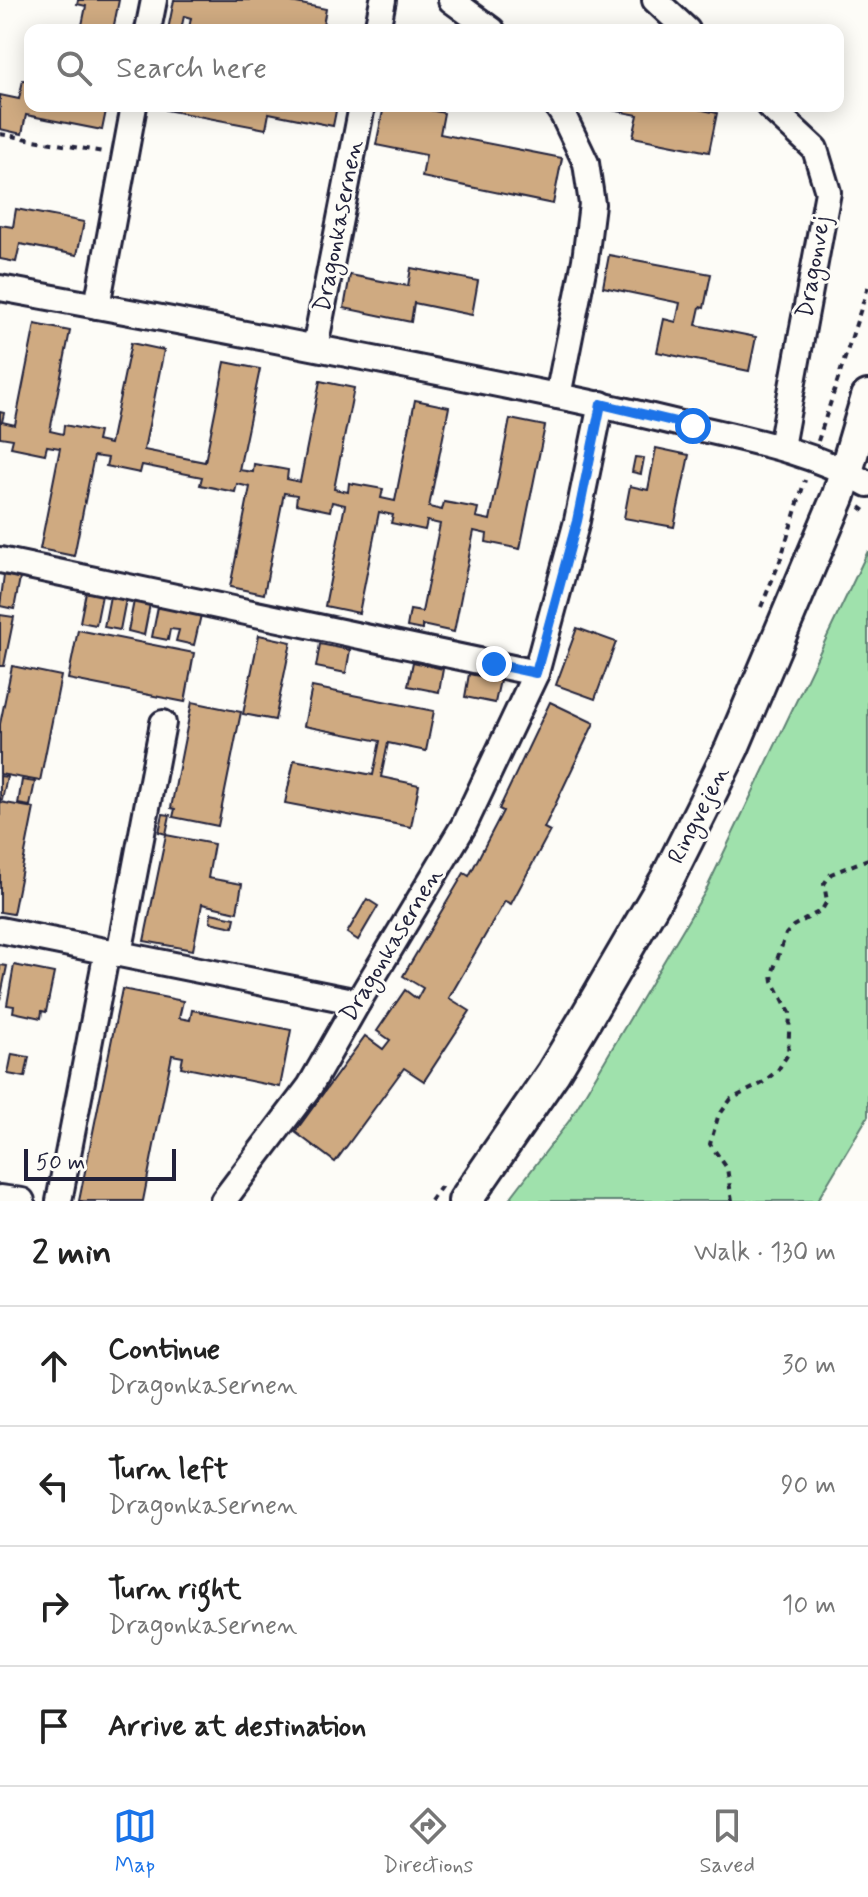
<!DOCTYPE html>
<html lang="en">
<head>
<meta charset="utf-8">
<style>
	:root { --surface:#fff; --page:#f2f2f2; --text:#222; --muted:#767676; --line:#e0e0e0; --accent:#1a73e8 }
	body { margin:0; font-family:Mynerve,sans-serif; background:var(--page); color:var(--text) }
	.scale { position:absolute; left:24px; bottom:20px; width:152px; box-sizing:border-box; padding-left:8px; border:4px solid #22223b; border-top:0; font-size:22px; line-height:28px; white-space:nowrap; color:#22223b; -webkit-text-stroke:6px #fdfcf7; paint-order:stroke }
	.stop { position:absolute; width:24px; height:24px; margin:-18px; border:6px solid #1a73e8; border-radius:50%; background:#fff }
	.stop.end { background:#1a73e8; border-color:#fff; box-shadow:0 2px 8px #0008 }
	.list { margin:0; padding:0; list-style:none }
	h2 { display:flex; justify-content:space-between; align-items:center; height:104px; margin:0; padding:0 32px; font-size:34px }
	h2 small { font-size:26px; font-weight:400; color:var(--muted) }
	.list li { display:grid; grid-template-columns:52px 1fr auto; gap:24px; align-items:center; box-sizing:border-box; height:120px; padding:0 32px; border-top:2px solid var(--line) }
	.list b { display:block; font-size:30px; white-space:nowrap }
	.list p { margin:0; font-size:26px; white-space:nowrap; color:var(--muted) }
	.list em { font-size:26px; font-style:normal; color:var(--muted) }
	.icon { flex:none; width:44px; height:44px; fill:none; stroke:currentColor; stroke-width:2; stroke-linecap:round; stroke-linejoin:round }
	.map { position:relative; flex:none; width:868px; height:1201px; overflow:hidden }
	.search { position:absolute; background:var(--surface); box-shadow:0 4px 20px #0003; left:24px; right:24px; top:24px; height:88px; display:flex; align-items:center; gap:20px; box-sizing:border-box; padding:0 28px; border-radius:16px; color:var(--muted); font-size:30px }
	.sheet { height:584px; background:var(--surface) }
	nav { display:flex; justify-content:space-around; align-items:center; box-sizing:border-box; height:112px; border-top:2px solid var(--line); background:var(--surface); font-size:22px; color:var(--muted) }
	nav a { display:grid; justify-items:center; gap:4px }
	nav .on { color:var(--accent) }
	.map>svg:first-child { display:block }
</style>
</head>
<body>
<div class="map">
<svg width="868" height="1201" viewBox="0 0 868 1201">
	<rect width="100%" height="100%" fill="#fdfcf7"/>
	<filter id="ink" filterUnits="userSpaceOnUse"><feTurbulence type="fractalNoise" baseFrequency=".0125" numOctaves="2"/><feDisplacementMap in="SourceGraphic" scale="16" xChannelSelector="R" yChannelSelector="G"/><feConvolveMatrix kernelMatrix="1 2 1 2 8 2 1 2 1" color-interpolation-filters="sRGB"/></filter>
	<g filter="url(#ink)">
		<path fill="#9fe1ac" stroke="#608274" stroke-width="2" d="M868,551V1116L817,1201H508L569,1121L705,892Z"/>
		<g fill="#cfaa81" stroke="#22223b" stroke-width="2">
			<path d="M78,0H119L113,30H81L86,6L77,4Z"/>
			<path d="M174,0H281L326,9L322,30H251L242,28V30H200L189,28L191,18L184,16L181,30H168Z"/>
			<path d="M23,80L30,81V106H107L102,130L26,115L22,134L0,129V95L19,99Z"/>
			<path d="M167,106H337L333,126L269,113L266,129L166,110Z"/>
			<path d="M384,106H411L444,113L440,134L562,158L553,204L422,177L426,155L376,145Z"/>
			<path d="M591,106H684L717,113L709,152L633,137L638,115Z"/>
			<path d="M16,209L84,222L77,255L20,244L16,262L0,259V225L13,227Z"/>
			<path d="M609,255L711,274L704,308L700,307L696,325L756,337L749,371L657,352L664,319L676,322L680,303L603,287Z"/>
			<path d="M411,268L478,281L472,315L414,303L411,322L344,308L350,275L408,286Z"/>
			<path d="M35,324L70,331L50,431L63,434L64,425L99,432L97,441L110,444L131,343L164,350L144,450L205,462L225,362L260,369L239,470L253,472L254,464L288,470L287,479L300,482L320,381L354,388L334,489L348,492L349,483L383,489L381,498L395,501L415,400L449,407L429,507L442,510L444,502L478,508L476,517L490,520L510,419L545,426L520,549L486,542L487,534L474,531L454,632L422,625V630L407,627L410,610L422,612L440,524L427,521L425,530L391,523L393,515L379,512L359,613L325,606L345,505L332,502L330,511L296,504L297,495L284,493L264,594L230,587L250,487L237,484L235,492L200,485L202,477L142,465L140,473L106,466L108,458L94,456L74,556L40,549L60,448L47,446L45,454L11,447L13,439L0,437V412L4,413L2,422L15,425Z"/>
			<path d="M656,448L689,455L674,527L624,518L630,486L648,490Z"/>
			<path d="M635,457L644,458L641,474L632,472Z"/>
			<path d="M4,575L20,578L14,609L0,606Z"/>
			<path d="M86,592L102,595L96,625L80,622Z"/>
			<path d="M110,596L126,599L120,630L104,627Z"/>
			<path d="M134,601L150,604L144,635L128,631Z"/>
			<path d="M158,607L201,615L194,645L176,641L179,630L170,629L168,640L152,637Z"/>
			<path d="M0,615L14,617L4,666H0Z"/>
			<path d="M577,628L616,642L595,699L556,685Z"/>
			<path d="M78,630L194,653L185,702L68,679Z"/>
			<path d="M259,635L291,642L275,720L243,714Z"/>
			<path d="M320,644L350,650L346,673L316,667Z"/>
			<path d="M413,662L443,669L439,692L408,686Z"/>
			<path d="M12,666L61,676L40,781L0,774V724Z"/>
			<path d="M469,674L500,680L495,703L465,697Z"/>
			<path d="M312,687L434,711L426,751L388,743L381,777L419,785L411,827L285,803L294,760L373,775L380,741L304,726Z"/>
			<path d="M192,702L241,712L218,826L173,817L175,809L171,808Z"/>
			<path d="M550,702L594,723L544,828L550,831L511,904L505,901L449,998L470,1011L424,1081L404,1068L335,1162L295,1132L365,1036L383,1049L390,1040L377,1031L405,990L417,999L423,988L403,976L464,873L469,876L503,811L499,809Z"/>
			<path d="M0,776L7,777L2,800H0Z"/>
			<path d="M22,780L35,782L30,806L18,804Z"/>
			<path d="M0,802L34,808L13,914L0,912Z"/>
			<path d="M163,814L170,815L166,834L159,832Z"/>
			<path d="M166,835L214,844L208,878L242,884L237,912L202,904L193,950L144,941Z"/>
			<path d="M367,899L378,906L358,940L347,933Z"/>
			<path d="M211,913L235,918L233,927L210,922Z"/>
			<path d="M0,965L7,966L0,1000Z"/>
			<path d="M14,965L54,973L46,1012L42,1011L41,1018L13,1012L14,1006L7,1005Z"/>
			<path d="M122,989L183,1001L179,1018L190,1020L192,1010L291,1030L280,1087L181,1067L183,1057L172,1055L143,1201H79Z"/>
			<path d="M12,1054L29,1057L25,1077L8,1074Z"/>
		</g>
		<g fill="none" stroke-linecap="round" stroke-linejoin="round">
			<g stroke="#22223b" stroke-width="30">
				<g id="minor">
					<path d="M451,0L492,30"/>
					<path d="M655,0L687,30"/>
					<path d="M148,30L154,0"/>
					<path d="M377,30L383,0"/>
					<path d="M557,106L563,115L586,163L592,204L585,260L558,396"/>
					<path d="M769,106L815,149L828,192L781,447"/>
					<path d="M0,288C181,321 362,356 542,393C596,403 649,416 702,429C760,442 816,454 868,484"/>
					<path d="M97,306L134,106"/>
					<path d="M315,347L362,106"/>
					<path d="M0,560L536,673"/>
					<path d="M0,930L358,1002"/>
					<path d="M119,954L163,723"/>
					<path d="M0,1198L22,1201"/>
					<path d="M59,1201L107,951"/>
					<path d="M223,1201L310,1086L358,1002L464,825L536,673L577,521L601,404"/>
				</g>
			</g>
			<g stroke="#22223b" stroke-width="38">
				<path id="major" d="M465,1201L553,1073L586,1018L667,879L709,795L732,748L839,495L868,397"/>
			</g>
			<g stroke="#22223b" stroke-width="4" stroke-dasharray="6 6" stroke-linecap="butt">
				<path d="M0,134L103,152"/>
				<path d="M818,441L868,287"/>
				<path d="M860,507L868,513"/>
				<path d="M761,607L780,561L805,480"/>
				<path d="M431,1201L443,1184"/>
				<path d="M732,1201L727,1168L710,1144L718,1117L731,1099L761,1084L778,1070L788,1054L790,1013L773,981L772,974L786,934L793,926L822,910L827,901L824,884L831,874L868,859"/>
			</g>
			<use href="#minor" stroke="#fdfcf7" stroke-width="24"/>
			<use href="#major" stroke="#fdfcf7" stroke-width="32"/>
		</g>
	</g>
	<g fill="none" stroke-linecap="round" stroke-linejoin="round" filter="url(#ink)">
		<path stroke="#1a73e8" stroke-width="10" d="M494,664L536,673L577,521L601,404L693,426"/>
	</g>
	<g text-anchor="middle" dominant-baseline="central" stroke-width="6" stroke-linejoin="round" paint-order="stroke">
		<g font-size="24" fill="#22223b" stroke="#fdfcf7">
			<text transform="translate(339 226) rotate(-79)">Dragonkasernen</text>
			<text transform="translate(814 267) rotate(-80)">Dragonvej</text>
			<text transform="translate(699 815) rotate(-63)">Ringvejen</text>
			<text transform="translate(392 945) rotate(-59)">Dragonkasernen</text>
		</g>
	</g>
</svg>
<div class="scale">50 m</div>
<div class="stop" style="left:693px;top:426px"></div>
<div class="stop end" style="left:494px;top:664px"></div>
<div class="search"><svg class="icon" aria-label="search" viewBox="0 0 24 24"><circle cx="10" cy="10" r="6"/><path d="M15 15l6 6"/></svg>Search here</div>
</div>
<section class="sheet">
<h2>2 min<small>Walk · 130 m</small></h2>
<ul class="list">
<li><svg class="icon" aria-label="ahead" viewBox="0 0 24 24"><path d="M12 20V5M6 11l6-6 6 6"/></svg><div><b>Continue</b><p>Dragonkasernen</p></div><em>30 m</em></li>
<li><svg class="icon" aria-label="left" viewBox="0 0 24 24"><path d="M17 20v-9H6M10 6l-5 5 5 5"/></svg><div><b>Turn left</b><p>Dragonkasernen</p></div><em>90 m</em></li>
<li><svg class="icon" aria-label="right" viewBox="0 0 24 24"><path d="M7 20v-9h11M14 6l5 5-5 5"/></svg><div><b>Turn right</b><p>Dragonkasernen</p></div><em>10 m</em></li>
<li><svg class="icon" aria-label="arrive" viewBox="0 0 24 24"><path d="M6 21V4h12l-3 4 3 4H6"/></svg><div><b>Arrive at destination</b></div></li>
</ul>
</section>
<nav>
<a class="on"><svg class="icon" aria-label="map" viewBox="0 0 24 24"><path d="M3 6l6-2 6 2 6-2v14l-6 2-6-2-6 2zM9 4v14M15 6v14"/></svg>Map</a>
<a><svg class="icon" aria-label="directions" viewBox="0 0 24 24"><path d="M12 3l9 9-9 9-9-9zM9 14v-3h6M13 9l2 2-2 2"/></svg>Directions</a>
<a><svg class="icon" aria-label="saved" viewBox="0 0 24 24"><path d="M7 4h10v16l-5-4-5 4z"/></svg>Saved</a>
</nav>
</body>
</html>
